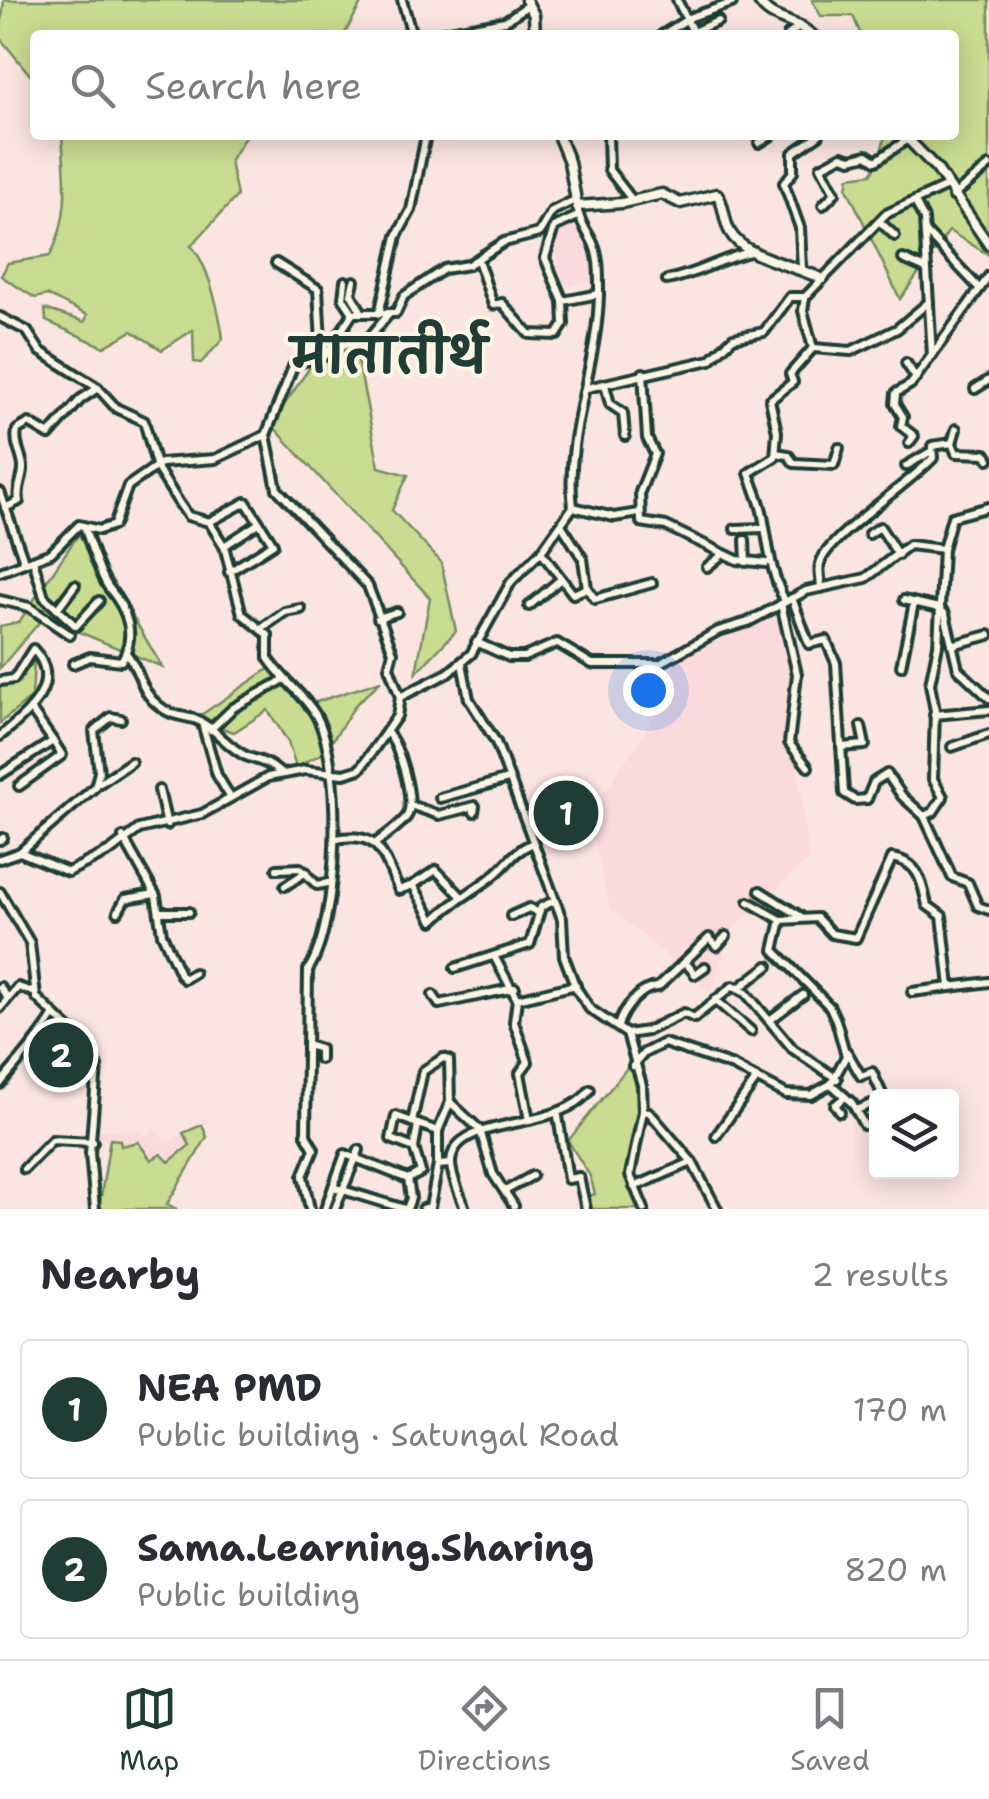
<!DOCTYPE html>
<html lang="en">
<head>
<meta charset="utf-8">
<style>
	:root { --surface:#fff; --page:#f2f2f3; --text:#2b2b33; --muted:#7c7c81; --line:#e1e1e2; --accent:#1f3d34 }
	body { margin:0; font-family:"Shantell Sans","Playpen Sans Deva",sans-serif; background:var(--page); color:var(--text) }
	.controls { position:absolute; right:30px; bottom:30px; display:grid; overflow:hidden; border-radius:10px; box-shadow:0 5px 25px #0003 }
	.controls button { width:90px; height:90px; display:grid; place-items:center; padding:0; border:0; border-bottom:2px solid var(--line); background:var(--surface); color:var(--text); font:50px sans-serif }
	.you { position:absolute; left:648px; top:690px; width:35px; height:35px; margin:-25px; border:8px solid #fff; border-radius:50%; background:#1a73e8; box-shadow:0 0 0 15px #1a73e833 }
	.badge { display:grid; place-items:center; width:65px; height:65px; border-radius:50%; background:var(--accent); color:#fff; font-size:32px; font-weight:700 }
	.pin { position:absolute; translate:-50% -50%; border:5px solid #fff; box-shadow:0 2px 10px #0006 }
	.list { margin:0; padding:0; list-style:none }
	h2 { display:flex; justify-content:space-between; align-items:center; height:130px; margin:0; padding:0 40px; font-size:42px }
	h2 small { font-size:32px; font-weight:400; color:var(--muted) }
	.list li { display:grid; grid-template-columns:65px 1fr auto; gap:30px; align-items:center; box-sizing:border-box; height:140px; margin:0 20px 20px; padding:0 20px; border:2px solid var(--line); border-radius:10px }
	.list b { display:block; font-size:38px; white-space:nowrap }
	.list p { margin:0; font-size:32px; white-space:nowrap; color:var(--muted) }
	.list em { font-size:32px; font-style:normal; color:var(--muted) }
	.icon { flex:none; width:55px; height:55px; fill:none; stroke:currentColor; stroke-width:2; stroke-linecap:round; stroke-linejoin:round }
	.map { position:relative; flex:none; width:989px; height:1209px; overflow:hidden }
	.search { position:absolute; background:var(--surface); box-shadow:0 5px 25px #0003; left:30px; right:30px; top:30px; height:110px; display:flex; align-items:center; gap:25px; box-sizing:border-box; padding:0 35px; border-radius:10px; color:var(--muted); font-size:38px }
	.sheet { height:450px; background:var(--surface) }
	nav { display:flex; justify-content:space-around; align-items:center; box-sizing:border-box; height:140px; border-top:2px solid var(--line); background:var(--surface); font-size:28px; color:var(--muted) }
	nav a { display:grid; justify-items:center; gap:5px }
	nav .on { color:var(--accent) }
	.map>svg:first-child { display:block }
</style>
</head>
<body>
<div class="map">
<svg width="989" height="1209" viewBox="0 0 989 1209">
	<rect width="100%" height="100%" fill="#fbe5e0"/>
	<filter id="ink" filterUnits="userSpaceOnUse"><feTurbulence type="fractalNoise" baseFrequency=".01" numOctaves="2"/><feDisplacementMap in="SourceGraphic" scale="20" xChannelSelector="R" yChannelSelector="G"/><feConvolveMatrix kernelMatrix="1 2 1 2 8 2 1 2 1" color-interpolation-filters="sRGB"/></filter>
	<g filter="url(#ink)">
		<g fill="#fbdadc">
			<path d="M574,224L582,228L592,245L596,283L557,285V228Z"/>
			<path d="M781,606L808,860L731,932L711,993L610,908L594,839L543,858L527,822L524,801L598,802L652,721L679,652Z"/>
			<path d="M154,1129L166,1142L183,1133L190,1145L169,1162L120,1147L119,1140L97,1138L98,1130H137L146,1136Z"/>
		</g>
		<g fill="#c9dc91" stroke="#748c62" stroke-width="2.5">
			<path d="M4,0H363L344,35H35V81L0,38Z"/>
			<path d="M812,0H989V255L949,231L900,299L847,188L849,177L871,174L879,162L885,135H954V35H861L853,16H821Z"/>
			<path d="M62,135H246L230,161L237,196L191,246C208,263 220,314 223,339L201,363L194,362L193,330L162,350L132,331L104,347L46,321L45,309L85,322L87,315L47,295L35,298L1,276L8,263L50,256C71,215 65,179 62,135Z"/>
			<path d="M355,345L379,467L408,475L392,510L441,562L456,631L416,673L430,598L271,424L310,367Z"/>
			<path d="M78,535L95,551L162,667L44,617L0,668V626L19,622Z"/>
			<path d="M34,662L32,697L0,723V678L19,679Z"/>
			<path d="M273,666L307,705L381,681L356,704L325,752L296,767L288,742L268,710L234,732L195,719Z"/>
			<path d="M631,1063C647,1111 631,1128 628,1172C627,1184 636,1198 641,1209H588L587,1197L595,1194L590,1176L568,1141Z"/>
			<path d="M202,1125L207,1137L167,1204L177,1209H99L110,1139L120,1140L121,1146L138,1142L151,1160L161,1154L169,1162L190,1145L183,1133Z"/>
		</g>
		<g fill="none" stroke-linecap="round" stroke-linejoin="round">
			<g stroke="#1f3d34" stroke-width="14">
				<g id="minor">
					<path d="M402,0L412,35"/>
					<path d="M677,0L693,32L718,21"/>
					<path d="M428,35L505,21L527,6"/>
					<path d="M662,35L691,17L732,3"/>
					<path d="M788,35L801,26"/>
					<path d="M608,135L609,170L633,201"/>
					<path d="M759,143L772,135"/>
					<path d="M953,196L989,166"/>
					<path d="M915,202L924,219L932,356"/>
					<path d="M823,205L835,193L821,167L842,156L851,159L867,155L876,161L908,139"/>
					<path d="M880,222L895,236"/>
					<path d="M926,232L978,287"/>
					<path d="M903,259L926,269"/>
					<path d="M478,260L493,305L502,303L529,334L557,335L564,324L563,301L599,294"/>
					<path d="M276,263L318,289L321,342L300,359"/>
					<path d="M802,268L800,228L784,183L793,172V153L819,135"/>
					<path d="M667,280C701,273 720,258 754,251"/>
					<path d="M345,281L343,298L353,313"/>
					<path d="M354,281L351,294L361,311"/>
					<path d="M563,301L545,258L554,227L578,216"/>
					<path d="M379,314L397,236L411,210L426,135"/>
					<path d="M0,317L27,331L40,351L98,388L116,408L144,421L157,468L179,503L188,516L209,522L224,546L242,614L268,635V658C281,678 301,692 314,712C345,760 339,925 308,970L306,1135L314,1149L303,1176L310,1209"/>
					<path d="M813,348L851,351L897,329L929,302"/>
					<path d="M368,351V339L389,314"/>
					<path d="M906,363L916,378"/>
					<path d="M643,373L647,438L655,454L640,492L641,522L666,526L737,560L766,563"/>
					<path d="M605,385L610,404L623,413L625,436"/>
					<path d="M587,388L710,360L733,338L764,332L790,297H805"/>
					<path d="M975,389L989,380"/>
					<path d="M909,443L914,436L901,426L903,417L895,404L896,393L911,384L989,276"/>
					<path d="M952,443L956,429"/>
					<path d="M776,453L788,455L794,463L834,465L839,448"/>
					<path d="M906,466L930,452"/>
					<path d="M0,492L24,561"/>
					<path d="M573,507L614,517L639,513"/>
					<path d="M5,508L19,501C16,487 24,478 23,466C21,452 14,444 17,430L29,423L49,435L81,399L98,388"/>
					<path d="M209,522L246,502L273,544L229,572"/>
					<path d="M562,526L583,559L587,588L595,599L652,583"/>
					<path d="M735,529L764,528"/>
					<path d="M869,534L880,527L898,555"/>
					<path d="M745,540L746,562"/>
					<path d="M224,546L259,523"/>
					<path d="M943,549L938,645L930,684L935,711L933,779L943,797L933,812L924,816L952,877L968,883L978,906L989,910"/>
					<path d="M541,552L573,594L587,588"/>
					<path d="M33,560L44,597L76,626L99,601"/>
					<path d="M707,567L722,555"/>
					<path d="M0,572L51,553L79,525L99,530L114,525L128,486L161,463L215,459L266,435L294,364L325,356L353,313H396L404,296L444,269L468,265L504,242L539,233L552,211L575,200"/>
					<path d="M821,588C821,581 818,571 820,564C825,539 909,484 933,458L932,446L952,443L956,453L986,454L989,459"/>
					<path d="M792,598L809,644L826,640L836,663L844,793L855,800L867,799L874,782L887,774L902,796L924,816"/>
					<path d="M0,600L29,607L70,635"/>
					<path d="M904,600L939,608L945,614L958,669L989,698"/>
					<path d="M785,601C769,569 769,545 762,511C759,498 753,485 749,473L775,457L777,432L770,400L793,382L790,374L813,348L803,311L805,297L886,214L947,186"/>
					<path d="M781,604L797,674L789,743L808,767"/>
					<path d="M529,606L561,579"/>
					<path d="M57,609L75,585"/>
					<path d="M378,618L397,612"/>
					<path d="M262,628L285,612L301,609"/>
					<path d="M476,642L509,657H524L557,643L592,664H659L718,631L748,622L806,591L866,578L909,545L943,549L952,517L989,507"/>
					<path d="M952,645L989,635"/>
					<path d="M126,653C141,670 139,690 158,705C171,716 179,715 194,719C213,725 228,748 246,756C261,762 267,761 280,773"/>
					<path d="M462,663L469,699L496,742L562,919L564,956L576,988L590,1009L627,1034L642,1085L643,1111L630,1175L644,1209"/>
					<path d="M73,664L90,657L121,661C138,635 126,608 109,588C102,579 88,540 85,528"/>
					<path d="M901,666L914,603"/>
					<path d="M0,681L14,679L33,649C65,683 28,714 0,736"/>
					<path d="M400,697L448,673L471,654L511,582L541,552L573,507C564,435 598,366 599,294C599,277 600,256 592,241C585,228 579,220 577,206"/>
					<path d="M934,715L989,710"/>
					<path d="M203,727L217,775L229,795"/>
					<path d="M210,730L233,708L283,680"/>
					<path d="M841,747L865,745L861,726"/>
					<path d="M952,747L989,734"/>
					<path d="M0,775L53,741L32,711"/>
					<path d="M100,783L131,762"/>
					<path d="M19,786L62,755L53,741"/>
					<path d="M159,790L167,825"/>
					<path d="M440,798L508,779"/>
					<path d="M410,805L439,815L475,806L474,812"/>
					<path d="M123,837L156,896L162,934L180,974L184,979L194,973"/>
					<path d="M336,839C380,830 383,855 399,890L413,885L433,921C453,901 473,892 493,876C508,864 513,852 531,844"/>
					<path d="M0,840L3,838"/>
					<path d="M376,843C385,836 401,825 407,816C416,803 399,742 387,733"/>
					<path d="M20,852L95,787L99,772L94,731L111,717L121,719"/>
					<path d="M0,859L20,852L68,872L110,851L139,829L202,814L268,777L305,770L344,774L360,769L397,716L400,697L389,667L393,652L368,586L277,489L266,435"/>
					<path d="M277,869L300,868L317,885L328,883"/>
					<path d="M413,885L436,870L460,895"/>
					<path d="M285,886L306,872"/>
					<path d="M760,891L800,916"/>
					<path d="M0,892L30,943L36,997L88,1047L97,1066L90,1153L95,1209"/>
					<path d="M749,902L781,920"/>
					<path d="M118,912L125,899L155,894"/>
					<path d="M159,912H189"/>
					<path d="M511,916L529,908L539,913"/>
					<path d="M494,956L517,999"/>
					<path d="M685,962L695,974L705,967"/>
					<path d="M455,968L530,944L541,907L554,901"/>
					<path d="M0,987L7,997"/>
					<path d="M739,988L768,966"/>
					<path d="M912,992L950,987"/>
					<path d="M433,995L439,1004L515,988"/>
					<path d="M715,1000L751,1031"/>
					<path d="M0,1008L18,987L33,992"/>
					<path d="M770,1020L803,995"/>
					<path d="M618,1026C622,1010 642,986 658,987L709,938L717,946L726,936"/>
					<path d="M627,1034L647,1031L684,1013L694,1018L733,986L746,993L793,1049L837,1079"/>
					<path d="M307,1045L320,1049V1059"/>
					<path d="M847,1052L861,1076L872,1072L883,1096"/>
					<path d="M633,1066L644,1053L664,1043L733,1066L786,1094L811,1095L831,1084L846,1056L836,1020L830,1007L774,950L781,920L817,918L832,934L856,938L892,858C919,862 922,882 927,905L942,916L950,987L989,982"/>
					<path d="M0,1084C18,1062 38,1041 53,1016"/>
					<path d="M831,1084L852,1103L864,1125"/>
					<path d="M857,1110L871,1104"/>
					<path d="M643,1111L649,1112L692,1162L717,1209"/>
					<path d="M840,1112L835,1105L845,1097"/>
					<path d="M558,1116L568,1179L579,1177L586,1209"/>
					<path d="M529,1120L520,1073L528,1062L514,1022L517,999L576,985"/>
					<path d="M412,1122L396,1116L391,1139L414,1148"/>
					<path d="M438,1131L412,1122L423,1071L443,1058L449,1060L450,1102L480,1130L493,1174L514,1206"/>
					<path d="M716,1136L755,1081"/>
					<path d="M438,1165V1131L450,1102"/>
					<path d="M24,1169L52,1140L93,1142"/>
					<path d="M333,1187L405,1209"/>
					<path d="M634,1187L692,1162"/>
					<path d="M505,1191L532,1176"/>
					<path d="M325,1209L345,1154L408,1179"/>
					<path d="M335,1209L359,1150"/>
					<path d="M407,1209L411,1198L408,1179L421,1172L414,1148L418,1124"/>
					<path d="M423,1209L430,1207L438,1165L451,1164"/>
					<path d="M465,1209C461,1196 451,1177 451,1163C452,1113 558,1134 590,1090"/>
				</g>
			</g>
			<g stroke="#1f3d34" stroke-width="15">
				<g id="tertiary">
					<path d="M526,0L534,15L535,35"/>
					<path d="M758,0C770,22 794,18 812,35"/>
					<path d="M558,135L569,162L577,206L622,203L662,194L680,203L717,194C725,205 723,220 730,232C744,258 798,266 822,279"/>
					<path d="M904,135L937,169L989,245"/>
				</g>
			</g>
			<use href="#minor" stroke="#fcf5e5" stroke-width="6"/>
			<use href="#tertiary" stroke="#fcf5e5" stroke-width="8"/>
		</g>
	</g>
	<g text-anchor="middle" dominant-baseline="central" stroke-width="8" stroke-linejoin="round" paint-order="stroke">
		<g font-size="48" font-weight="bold" fill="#1f3d34" stroke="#fcf5e5">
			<text x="389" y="356">मातातीर्थ</text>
		</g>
	</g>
</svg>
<div class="controls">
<button><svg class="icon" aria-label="layers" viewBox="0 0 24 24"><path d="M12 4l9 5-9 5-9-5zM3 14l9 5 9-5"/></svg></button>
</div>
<div class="you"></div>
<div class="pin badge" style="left:566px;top:813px">1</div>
<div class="pin badge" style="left:61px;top:1055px">2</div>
<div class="search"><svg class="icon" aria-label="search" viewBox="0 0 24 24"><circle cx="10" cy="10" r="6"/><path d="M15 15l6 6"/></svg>Search here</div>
</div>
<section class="sheet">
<h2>Nearby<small>2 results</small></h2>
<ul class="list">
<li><span class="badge">1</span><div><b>NEA PMD</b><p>Public building · Satungal Road</p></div><em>170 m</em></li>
<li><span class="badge">2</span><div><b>Sama.Learning.Sharing</b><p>Public building</p></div><em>820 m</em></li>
</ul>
</section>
<nav>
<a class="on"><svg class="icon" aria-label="map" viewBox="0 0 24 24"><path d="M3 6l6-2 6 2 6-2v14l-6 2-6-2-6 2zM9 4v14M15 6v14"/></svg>Map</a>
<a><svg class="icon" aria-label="directions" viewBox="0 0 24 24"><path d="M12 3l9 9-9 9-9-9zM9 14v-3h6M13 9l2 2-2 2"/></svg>Directions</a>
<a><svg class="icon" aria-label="saved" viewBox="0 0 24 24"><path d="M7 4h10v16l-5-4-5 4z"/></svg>Saved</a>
</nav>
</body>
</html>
